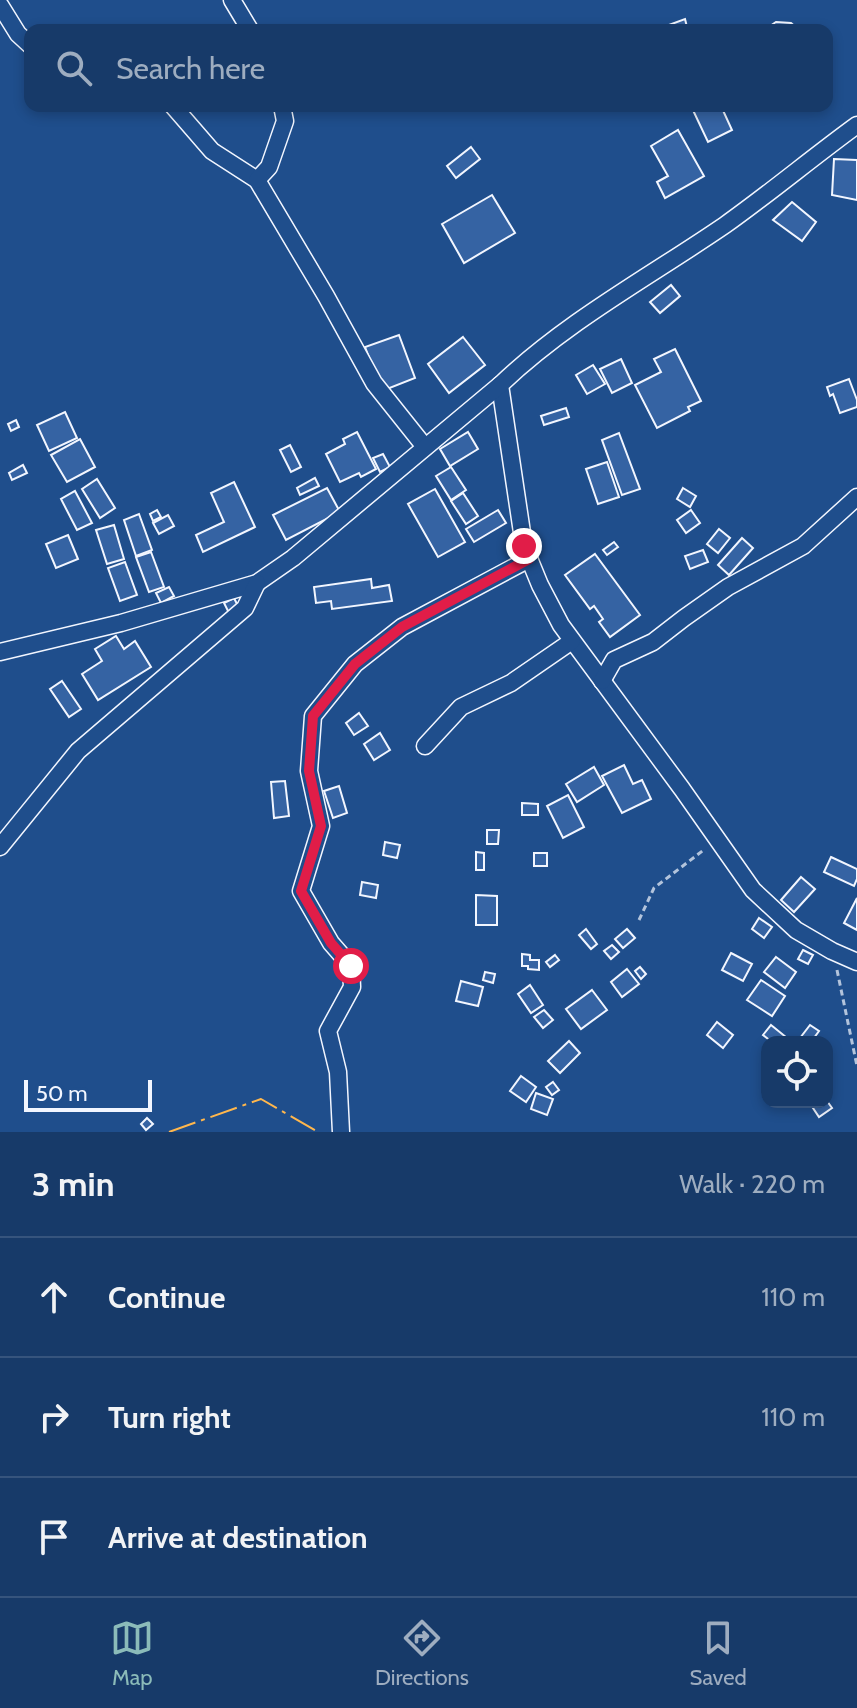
<!DOCTYPE html>
<html lang="en">
<head>
<meta charset="utf-8">
<style>
	:root { --surface:#173a69; --page:#244571; --text:#f1f3f6; --muted:#9eadc0; --line:#36547d; --accent:#8bbbb9 }
	body { margin:0; font-family:Cabin,sans-serif; background:var(--page); color:var(--text) }
	.controls { position:absolute; right:24px; bottom:24px; display:grid; overflow:hidden; border-radius:16px; box-shadow:0 4px 12px #0003 }
	.controls button { width:72px; height:72px; display:grid; place-items:center; padding:0; border:0; border-bottom:2px solid var(--line); background:var(--surface); color:var(--text); font:40px sans-serif }
	.scale { position:absolute; left:24px; bottom:20px; width:128px; box-sizing:border-box; padding-left:8px; border:4px solid #f2f6ff; border-top:0; font-size:22px; line-height:28px; white-space:nowrap; color:#f2f6ff; -webkit-text-stroke:6px #1f4e8c; paint-order:stroke }
	.stop { position:absolute; width:24px; height:24px; margin:-18px; border:6px solid #e11d48; border-radius:50%; background:#fff }
	.stop.end { background:#e11d48; border-color:#fff; box-shadow:0 2px 8px #0008 }
	.list { margin:0; padding:0; list-style:none }
	h2 { display:flex; justify-content:space-between; align-items:center; height:104px; margin:0; padding:0 32px; font-size:34px }
	h2 small { font-size:26px; font-weight:400; color:var(--muted) }
	.list li { display:grid; grid-template-columns:52px 1fr auto; gap:24px; align-items:center; box-sizing:border-box; height:120px; padding:0 32px; border-top:2px solid var(--line) }
	.list b { display:block; font-size:30px; white-space:nowrap }
	.list em { font-size:26px; font-style:normal; color:var(--muted) }
	.icon { flex:none; width:44px; height:44px; fill:none; stroke:currentColor; stroke-width:2; stroke-linecap:round; stroke-linejoin:round }
	.map { position:relative; flex:none; width:857px; height:1132px; overflow:hidden }
	.search { position:absolute; background:var(--surface); box-shadow:0 4px 12px #0003; left:24px; right:24px; top:24px; height:88px; display:flex; align-items:center; gap:20px; box-sizing:border-box; padding:0 28px; border-radius:16px; color:var(--muted); font-size:30px }
	.sheet { height:464px; background:var(--surface) }
	nav { display:flex; justify-content:space-around; align-items:center; box-sizing:border-box; height:112px; border-top:2px solid var(--line); background:var(--surface); font-size:22px; color:var(--muted) }
	nav a { display:grid; justify-items:center; gap:4px }
	nav .on { color:var(--accent) }
	.map>svg:first-child { display:block }
</style>
</head>
<body>
<div class="map">
<svg width="857" height="1132" viewBox="0 0 857 1132">
	<rect width="100%" height="100%" fill="#1f4e8c"/>
	<g fill="#3563a3" stroke="#f2f6ff" stroke-width="2">
		<path d="M685,19L687,27L678,30L658,29Z"/>
		<path d="M776,22L791,23L799,30H764Z"/>
		<path d="M691,106H721L732,130L708,142Z"/>
		<path d="M678,130L704,176L665,198L657,182L668,176L651,146Z"/>
		<path d="M471,147L480,159L456,178L447,166Z"/>
		<path d="M834,159L857,160V200L832,195Z"/>
		<path d="M492,195L515,233L464,263L442,224Z"/>
		<path d="M792,202L816,222L802,241L773,220Z"/>
		<path d="M671,285L680,296L660,313L650,302Z"/>
		<path d="M399,335L415,378L382,391L365,347Z"/>
		<path d="M463,337L485,365L449,393L428,364Z"/>
		<path d="M675,349L701,401L688,407L690,411L657,428L635,385L661,372L654,359Z"/>
		<path d="M621,359L632,383L612,393L600,369Z"/>
		<path d="M593,365L605,384L587,394L576,375Z"/>
		<path d="M849,379L857,400V407L840,413L833,394L830,396L827,387Z"/>
		<path d="M566,408L569,417L544,425L541,416Z"/>
		<path d="M65,412L77,438L49,451L37,425Z"/>
		<path d="M16,420L19,427L11,431L8,424Z"/>
		<path d="M357,432L376,469L361,477L359,473L340,482L326,454L345,444L343,439Z"/>
		<path d="M468,432L478,449L450,466L440,449Z"/>
		<path d="M619,433L640,489L622,495L602,440Z"/>
		<path d="M80,439L95,467L67,482L51,455Z"/>
		<path d="M290,445L301,467L291,472L280,450Z"/>
		<path d="M383,454L390,467L380,472L373,458Z"/>
		<path d="M607,462L619,497L598,504L586,469Z"/>
		<path d="M23,465L27,473L12,480L9,473Z"/>
		<path d="M451,467L466,490L451,500L436,476Z"/>
		<path d="M315,478L319,486L300,495L297,488Z"/>
		<path d="M97,479L115,508L100,518L82,489Z"/>
		<path d="M234,482L255,527L203,552L196,535L224,522L211,493Z"/>
		<path d="M327,488L340,512L286,540L273,515Z"/>
		<path d="M683,488L696,496L690,507L677,499Z"/>
		<path d="M435,489L465,542L438,557L408,504Z"/>
		<path d="M75,491L92,523L77,530L61,499Z"/>
		<path d="M463,493L478,516L466,524L451,501Z"/>
		<path d="M157,510L161,517L153,521L150,514Z"/>
		<path d="M498,510L506,523L474,542L466,529Z"/>
		<path d="M691,510L700,523L686,533L677,520Z"/>
		<path d="M139,514L152,550L136,556L124,520Z"/>
		<path d="M168,515L174,526L159,534L153,523Z"/>
		<path d="M114,525L124,559L107,564L96,530Z"/>
		<path d="M719,529L730,538L718,553L707,544Z"/>
		<path d="M68,535L78,559L56,568L46,544Z"/>
		<path d="M742,538L753,548L729,575L718,565Z"/>
		<path d="M614,542L618,547L607,555L603,550Z"/>
		<path d="M703,550L708,562L690,569L685,556Z"/>
		<path d="M151,552L164,587L149,592L136,557Z"/>
		<path d="M595,554L640,615L610,637L599,622L603,619L594,606L590,609L565,575Z"/>
		<path d="M125,562L137,595L120,601L108,568Z"/>
		<path d="M371,579L372,588L389,585L392,601L332,609L331,601L316,603L314,587Z"/>
		<path d="M169,587L174,596L161,603L156,593Z"/>
		<path d="M234,598L239,608L229,613L224,603Z"/>
		<path d="M116,636L124,649L135,641L151,667L98,700L82,674L102,661L95,649Z"/>
		<path d="M62,681L81,709L69,717L50,689Z"/>
		<path d="M359,713L368,726L354,735L346,723Z"/>
		<path d="M380,733L390,750L374,760L364,744Z"/>
		<path d="M624,765L633,784L642,780L651,799L622,813L602,776Z"/>
		<path d="M594,767L604,785L577,802L566,784Z"/>
		<path d="M285,781L289,816L274,818L271,782Z"/>
		<path d="M339,786L347,813L333,818L324,791Z"/>
		<path d="M568,795L584,827L563,838L547,806Z"/>
		<path d="M522,803L538,804V815H522Z"/>
		<path d="M487,830H499L498,844H487Z"/>
		<path d="M385,842L400,845L397,858L383,855Z"/>
		<path d="M476,852L484,853V870H476Z"/>
		<rect x="534" y="853" width="13" height="13"/>
		<path d="M831,857L857,869V879L854,886L824,872Z"/>
		<path d="M801,877L815,889L794,912L781,900Z"/>
		<path d="M362,882L378,885L376,898L360,895Z"/>
		<path d="M476,895L497,896V925H476Z"/>
		<path d="M857,898V930L844,923Z"/>
		<path d="M759,918L772,927L764,938L752,929Z"/>
		<path d="M586,929L597,944L591,949L579,935Z"/>
		<path d="M627,929L635,938L623,948L615,939Z"/>
		<path d="M612,945L619,952L611,959L604,951Z"/>
		<path d="M803,950L813,955L808,964L798,959Z"/>
		<path d="M731,953L752,964L743,981L722,970Z"/>
		<path d="M522,954L530,955V960H539V970L528,969V966H522Z"/>
		<path d="M555,955L559,960L550,967L546,962Z"/>
		<path d="M776,957L796,972L785,988L764,972Z"/>
		<path d="M640,967L646,974L641,979L635,971Z"/>
		<path d="M627,969L639,984L622,997L611,982Z"/>
		<path d="M485,972L495,974L493,983L483,980Z"/>
		<path d="M761,980L785,996L772,1016L747,1000Z"/>
		<path d="M461,981L483,987L478,1006L456,1001Z"/>
		<path d="M530,985L543,1005L531,1013L518,994Z"/>
		<path d="M592,990L607,1010L581,1029L566,1009Z"/>
		<path d="M544,1010L553,1020L543,1028L534,1017Z"/>
		<path d="M717,1022L733,1035L723,1048L707,1035Z"/>
		<path d="M771,1025L792,1042H772L763,1035Z"/>
		<path d="M810,1025L819,1031L811,1042H797Z"/>
		<path d="M569,1041L580,1053L560,1073L548,1061Z"/>
		<path d="M521,1076L536,1087L526,1102L510,1091Z"/>
		<path d="M553,1082L559,1090L552,1095L546,1087Z"/>
		<path d="M536,1093L553,1099L547,1115L531,1109Z"/>
		<path d="M827,1101L832,1108L819,1117L811,1105L816,1102Z"/>
		<path d="M147,1118L153,1124L146,1130L141,1124Z"/>
	</g>
	<g fill="none" stroke-linecap="round" stroke-linejoin="round">
		<g stroke="#f2f6ff" stroke-width="19">
			<g id="street">
				<path d="M232,0L250,30"/>
				<path d="M0,5L18,34L30,45"/>
				<path d="M173,106L212,151L257,180L326,296L374,383L425,447"/>
				<path d="M257,180L269,167L285,121L282,106"/>
				<path d="M500,385L524,546L540,585L561,625L682,789L753,890L796,930L832,951L857,962"/>
				<path d="M0,652L121,623L257,583L293,558L500,385C567,321 649,277 725,225C770,193 813,157 857,125"/>
				<path d="M602,681L614,660L653,642L684,618L728,587L803,546L857,497"/>
				<path d="M425,746L461,707L511,683L572,641"/>
				<path d="M0,847L78,751L245,608L257,583"/>
				<path d="M341,1132L338,1072L328,1031L352,987L351,966L331,943L301,891L321,826L309,771L313,716L355,664L402,627L529,559"/>
			</g>
		</g>
		<g stroke="#b3c4dc" stroke-width="3" stroke-dasharray="6 4" stroke-linecap="butt">
			<path d="M639,920L654,888L705,849"/>
			<path d="M837,970L857,1066"/>
		</g>
		<use href="#street" stroke="#1f4e8c" stroke-width="16"/>
		<path stroke="#ffb74d" stroke-width="2" stroke-dasharray="28 6 4 6" stroke-linecap="butt" d="M169,1132L261,1099L318,1132"/>
	</g>
	<g fill="none" stroke-linecap="round" stroke-linejoin="round">
		<path stroke="#e11d48" stroke-width="10" d="M351,966L331,943L301,891L321,826L309,771L313,716L355,664L402,627L529,559L524,546"/>
	</g>
</svg>
<div class="controls">
<button><svg class="icon" aria-label="locate" viewBox="0 0 24 24"><circle cx="12" cy="12" r="6"/><path d="M12 2v4M12 18v4M2 12h4M18 12h4"/></svg></button>
</div>
<div class="scale">50 m</div>
<div class="stop" style="left:351px;top:966px"></div>
<div class="stop end" style="left:524px;top:546px"></div>
<div class="search"><svg class="icon" aria-label="search" viewBox="0 0 24 24"><circle cx="10" cy="10" r="6"/><path d="M15 15l6 6"/></svg>Search here</div>
</div>
<section class="sheet">
<h2>3 min<small>Walk · 220 m</small></h2>
<ul class="list">
<li><svg class="icon" aria-label="ahead" viewBox="0 0 24 24"><path d="M12 20V5M6 11l6-6 6 6"/></svg><div><b>Continue</b></div><em>110 m</em></li>
<li><svg class="icon" aria-label="right" viewBox="0 0 24 24"><path d="M7 20v-9h11M14 6l5 5-5 5"/></svg><div><b>Turn right</b></div><em>110 m</em></li>
<li><svg class="icon" aria-label="arrive" viewBox="0 0 24 24"><path d="M6 21V4h12l-3 4 3 4H6"/></svg><div><b>Arrive at destination</b></div></li>
</ul>
</section>
<nav>
<a class="on"><svg class="icon" aria-label="map" viewBox="0 0 24 24"><path d="M3 6l6-2 6 2 6-2v14l-6 2-6-2-6 2zM9 4v14M15 6v14"/></svg>Map</a>
<a><svg class="icon" aria-label="directions" viewBox="0 0 24 24"><path d="M12 3l9 9-9 9-9-9zM9 14v-3h6M13 9l2 2-2 2"/></svg>Directions</a>
<a><svg class="icon" aria-label="saved" viewBox="0 0 24 24"><path d="M7 4h10v16l-5-4-5 4z"/></svg>Saved</a>
</nav>
</body>
</html>
